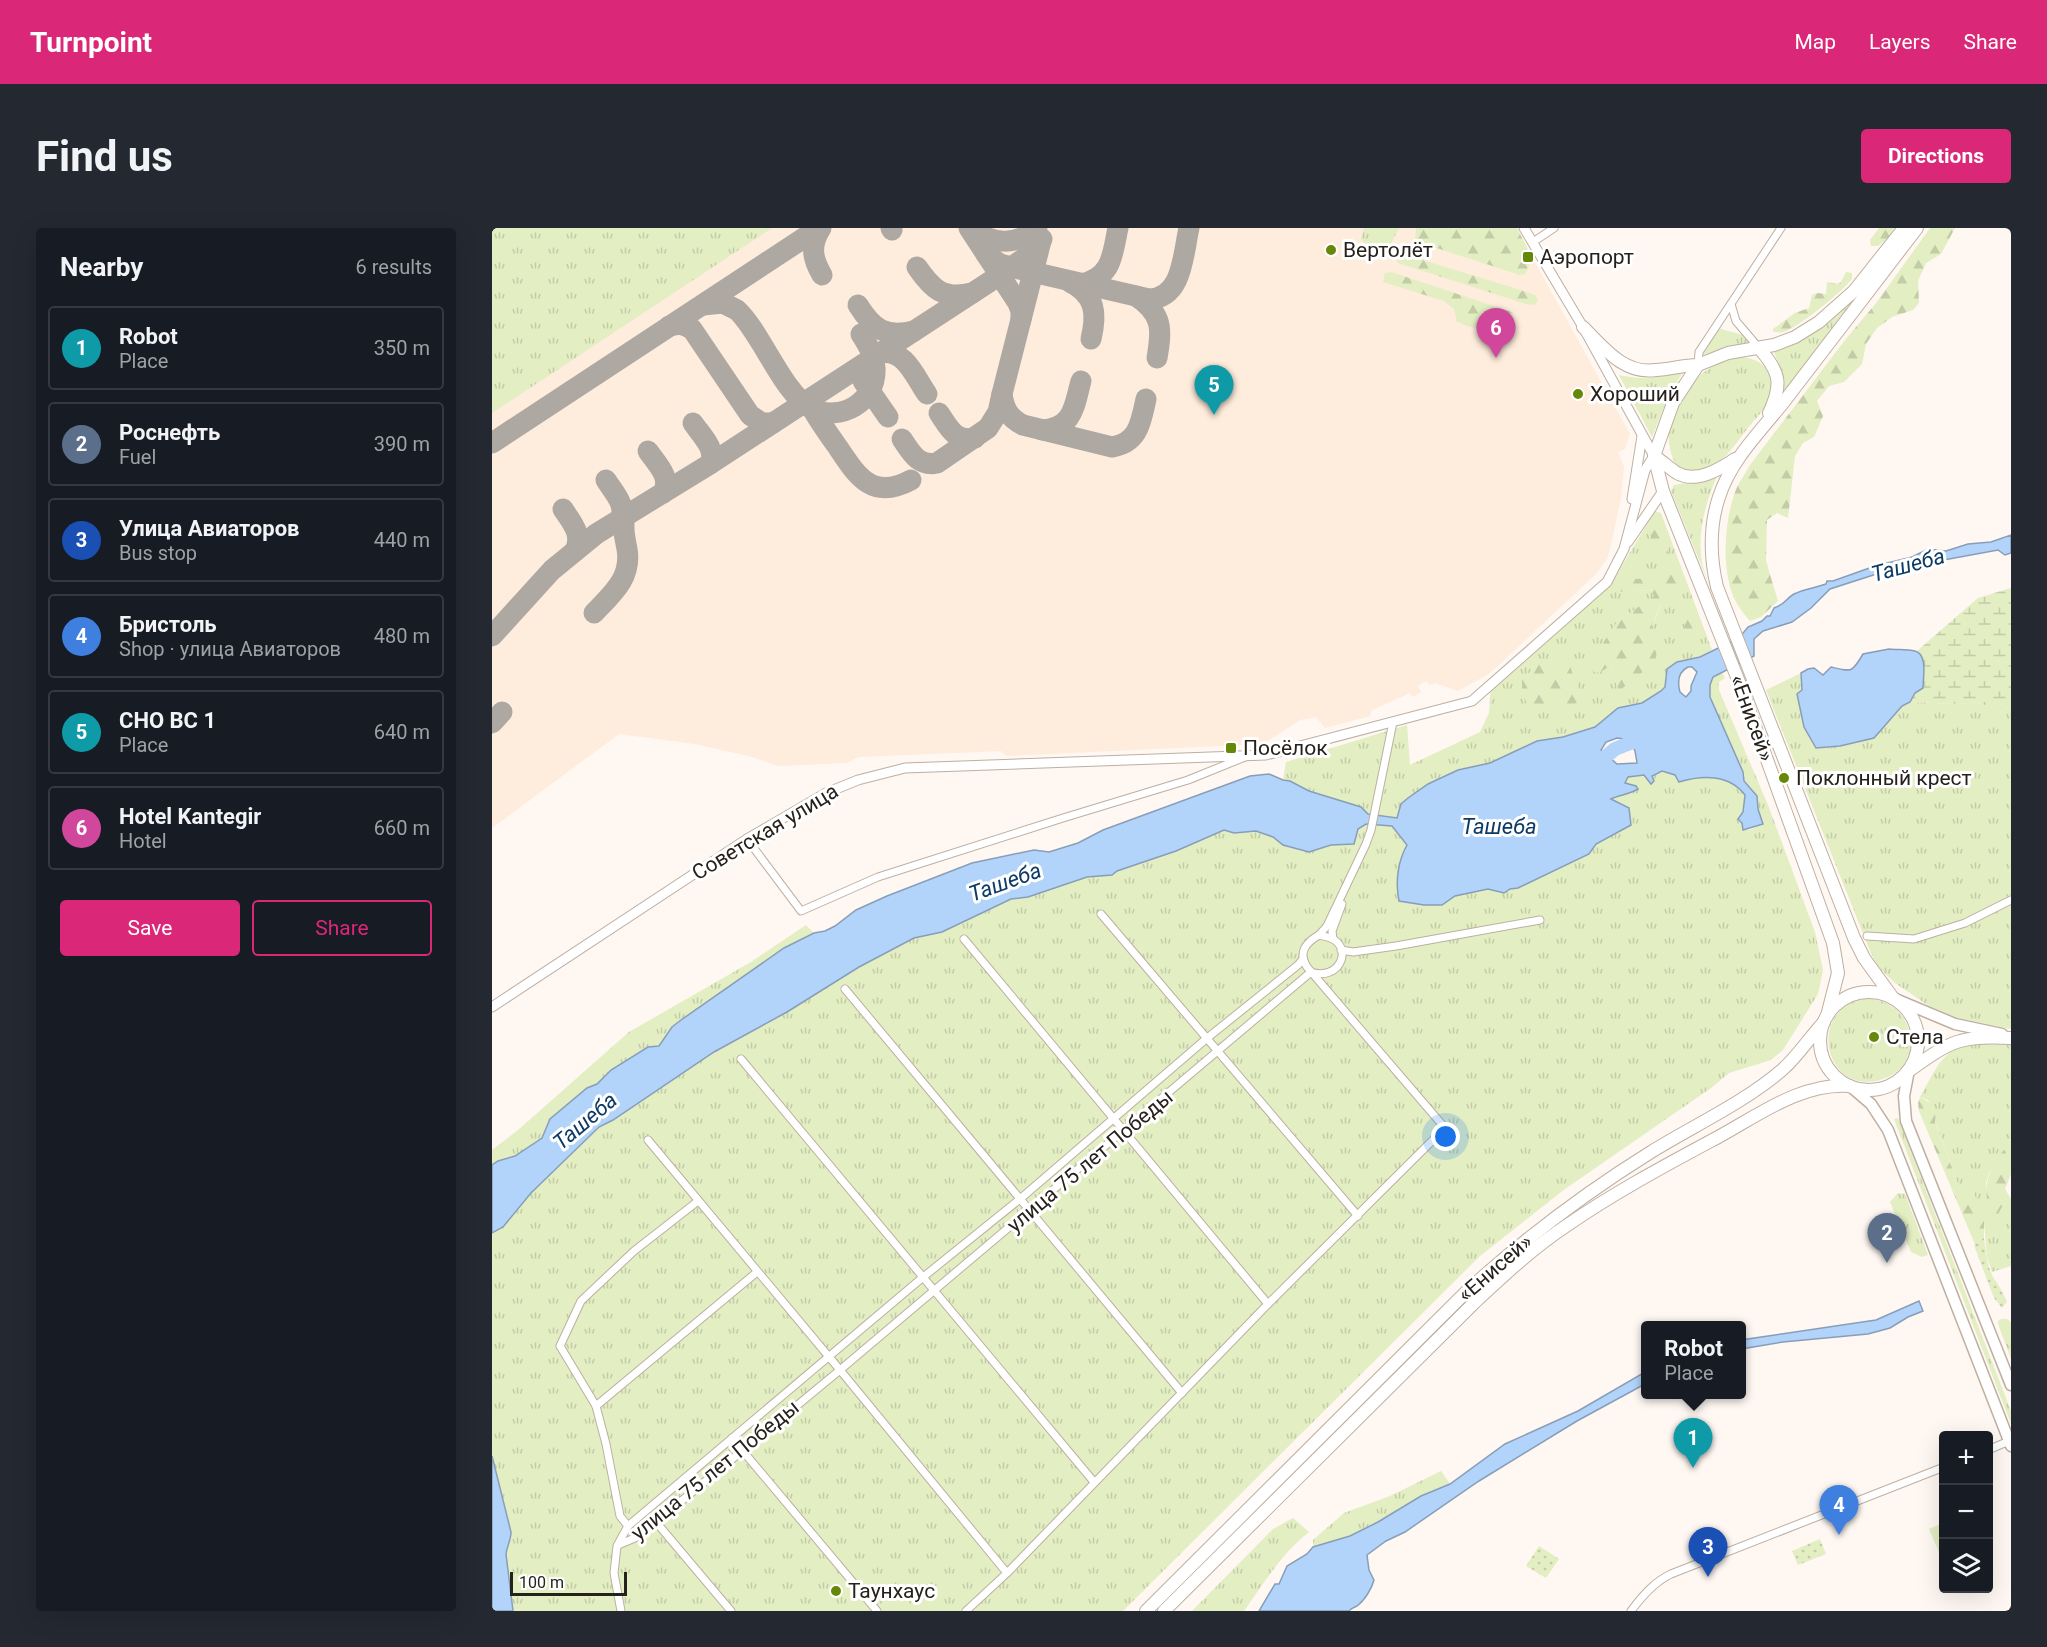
<!DOCTYPE html>
<html lang="en">
<head>
<meta charset="utf-8">
<style>
	:root { --surface:#171b24; --page:#242831; --text:#f1f3f6; --muted:#9ea1a6; --line:#363941; --accent:#db2777 }
	body { margin:0; font-family:Roboto,sans-serif; background:var(--page); color:var(--text) }
	.controls { position:absolute; right:18px; bottom:18px; display:grid; overflow:hidden; border-radius:6px; box-shadow:0 6px 24px #0002 }
	.controls button { width:54px; height:54px; display:grid; place-items:center; padding:0; border:0; border-bottom:2px solid var(--line); background:var(--surface); color:var(--text); font:30px sans-serif }
	.scale { position:absolute; left:18px; bottom:15px; width:117px; box-sizing:border-box; padding-left:6px; border:3px solid #27211c; border-top:0; font-size:16px; line-height:21px; white-space:nowrap; color:#27211c; -webkit-text-stroke:4px #fff; paint-order:stroke }
	.you { position:absolute; left:954px; top:909px; width:21px; height:21px; margin:-15px; border:4px solid #fff; border-radius:50%; background:#1a73e8; box-shadow:0 0 0 9px #1a73e833 }
	.badge { display:grid; place-items:center; width:39px; height:39px; border-radius:50%; background:var(--accent); color:#fff; font-size:20px; font-weight:700 }
	.pin { position:absolute; translate:-50% -50px; filter:drop-shadow(0 2px 3px #0008) }
	.pin::after { content:''; position:absolute; top:32px; width:21px; height:18px; background:inherit; clip-path:polygon(0 0,100% 0,50% 100%) }
	.popup { position:absolute; left:1149px; top:1093px; width:105px; height:78px; box-sizing:border-box; display:grid; place-content:center; border-radius:6px; background:var(--surface); filter:drop-shadow(0 2px 4px #0005); font-size:20px; white-space:nowrap; color:var(--muted) }
	.popup b { font-size:22px; color:var(--text) }
	.popup::after { content:''; position:absolute; left:50%; top:100%; margin-left:-12px; border:12px solid transparent; border-top-color:var(--surface) }
	.list { margin:0; padding:0; list-style:none }
	h2 { display:flex; justify-content:space-between; align-items:center; height:78px; margin:0; padding:0 24px; font-size:26px }
	h2 small { font-size:20px; font-weight:400; color:var(--muted) }
	.list li { display:grid; grid-template-columns:39px 1fr auto; gap:18px; align-items:center; box-sizing:border-box; height:84px; margin:0 12px 12px; padding:0 12px; border:2px solid var(--line); border-radius:6px }
	.list b { display:block; font-size:22px; white-space:nowrap }
	.list p { margin:0; font-size:20px; white-space:nowrap; color:var(--muted) }
	.list em { font-size:20px; font-style:normal; color:var(--muted) }
	.actions { display:flex; gap:12px; padding:18px 24px }
	.actions a { flex:1; padding:14px 0; border:2px solid var(--accent); border-radius:6px; text-align:center; font-size:21px; color:var(--accent) }
	.actions .main { background:var(--accent); color:#fff }
	.icon { flex:none; width:33px; height:33px; fill:none; stroke:currentColor; stroke-width:2; stroke-linecap:round; stroke-linejoin:round }
	.map { position:relative; flex:none; width:1519px; height:1383px; overflow:hidden; border-radius:6px }
	header { display:flex; align-items:center; gap:36px; box-sizing:border-box; height:84px; padding:0 30px; background:var(--accent); color:#fff }
	header strong { font-size:28px }
	nav { display:flex; gap:33px; margin-inline-start:auto; font-size:21px }
	.intro { display:flex; align-items:center; justify-content:space-between; box-sizing:border-box; height:144px; padding:0 36px }
	h1 { margin:0; font-size:42px }
	.button { padding:15px 27px; border-radius:6px; background:var(--accent); color:#fff; font-size:21px; font-weight:700 }
	main { display:flex; gap:36px; padding:0 36px }
	aside { flex:1; background:var(--surface); border-radius:6px; box-shadow:0 6px 24px #0002 }
	.map>svg:first-child { display:block }
</style>
</head>
<body>
<header>
<strong>Turnpoint</strong>
<nav><a>Map</a><a>Layers</a><a>Share</a></nav>
</header>
<div class="intro"><h1>Find us</h1><a class="button">Directions</a></div>
<main>
<aside>
<h2>Nearby<small>6 results</small></h2>
<ul class="list">
<li><span class="badge" style="background:#0f9aa8">1</span><div><b>Robot</b><p>Place</p></div><em>350 m</em></li>
<li><span class="badge" style="background:#5c6f8a">2</span><div><b>Роснефть</b><p>Fuel</p></div><em>390 m</em></li>
<li><span class="badge" style="background:#1a4fb4">3</span><div><b>Улица Авиаторов</b><p>Bus stop</p></div><em>440 m</em></li>
<li><span class="badge" style="background:#3f7fe0">4</span><div><b>Бристоль</b><p>Shop · улица Авиаторов</p></div><em>480 m</em></li>
<li><span class="badge" style="background:#0f9aa8">5</span><div><b>СНО ВС 1</b><p>Place</p></div><em>640 m</em></li>
<li><span class="badge" style="background:#d1479c">6</span><div><b>Hotel Kantegir</b><p>Hotel</p></div><em>660 m</em></li>
</ul>
<div class="actions"><a class="main">Save</a><a>Share</a></div>
</aside>
<div class="map">
<svg width="1519" height="1383" viewBox="0 0 1519 1383">
	<defs>
		<pattern id="grass-tufts" width="24" height="20" patternUnits="userSpaceOnUse" patternTransform="scale(1.5)"><rect width="24" height="20" fill="#e3eec3"/><path d="M3 7l-1-3M5 7V3M7 7l1-3M15 17l-1-3M17 17v-4M19 17l1-3" fill="none" stroke="#c3cca7"/></pattern>
		<pattern id="forest-firs" width="22" height="20" patternUnits="userSpaceOnUse" patternTransform="scale(1.5)"><rect width="22" height="20" fill="#e3eec3"/><path d="M5 1l3.5 6h-7zM16 11l3.5 6h-7z" fill="#c3cca7"/></pattern>
		<pattern id="wetland-marsh" width="20" height="14" patternUnits="userSpaceOnUse" patternTransform="scale(1.5)"><rect width="20" height="14" fill="#e3eec3"/><path d="M1 5h8M5 5V1M11 12h8M15 12V8" fill="none" stroke="#c3cca7"/></pattern>
		<pattern id="park-dots" width="8" height="8" patternUnits="userSpaceOnUse" patternTransform="scale(1.5)"><rect width="8" height="8" fill="#e3eec3"/><path d="M2 2h.1M6 6h.1" fill="none" stroke="#c3cca7" stroke-width="1.8" stroke-linecap="round"/></pattern>
	</defs>
	<rect width="100%" height="100%" fill="#fef7f2"/>
	<path fill="#feecdc" d="M0,0H1024L1138,206L1133,221L1126,224L1132,239L1129,270L1119,317L1115,331L1104,346L998,445L966,463L943,455L938,457L934,453L926,458L929,464L921,469L918,465L880,482L878,488L833,500L824,489L808,492L771,516L514,528L509,523L367,529L354,535L287,538L257,528L203,516L127,506L0,600Z"/>
	<g fill="url(#grass-tufts)" fill-rule="evenodd">
		<path d="M0,0H280L0,185Z"/>
		<path d="M872,0H907L892,29L884,28L869,11Z"/>
		<path d="M1387,43L1287,172L1291,147L1282,124C1325,107 1356,77 1387,43Z"/>
		<path d="M1226,100L1251,107L1259,115L1209,127Z"/>
		<path d="M1248,129C1269,130 1287,145 1279,168C1275,180 1263,191 1255,201C1242,218 1230,238 1208,242C1202,243 1195,244 1190,242C1179,237 1175,210 1177,200C1181,184 1192,163 1203,152C1215,139 1232,133 1248,129Z"/>
		<path d="M1193,141L1177,167L1160,209L1127,147C1158,153 1165,150 1193,141Z"/>
		<path d="M1226,246C1215,271 1206,300 1209,328C1210,340 1216,353 1220,364L1179,263L1182,257L1211,252Z"/>
		<path d="M1163,283L1169,285L1220,422L1208,429L1190,432L1175,441L1173,458L1169,463L1150,475L1126,480L1103,499L1071,509L1045,513L998,535L966,542L936,556L916,570L905,590L876,586L869,579L817,563L798,553L791,552L794,534L915,497L918,537L988,504L997,485L999,458L1105,368L1125,346ZM1169,359V377L1160,398L1166,412L1127,463L1120,445L1125,394L1163,368L1158,362L1132,364Z"/>
		<path d="M1230,444L1233,450L1227,454V462L1276,577L1323,704L1331,742L1326,766L1291,822L1279,832L1237,845L1219,860L1073,961L988,1028L631,1383H21L14,1326C15,1318 19,1312 19,1304L0,1228V1005L11,999L39,965L107,899L121,892L222,824L295,784L367,739L422,710L450,704L519,671L536,669L595,649L620,647L625,643L684,623L732,602L743,605L764,603L781,610L791,617L817,624L839,617L862,616L866,601L874,596L900,598L916,617C906,633 903,654 907,672L932,677H949L963,668L996,661L1012,665L1018,661L1026,660L1097,626L1104,616L1139,597L1128,574H1121L1119,571L1130,566H1139L1144,558L1133,555L1136,549L1152,547L1159,556L1160,548C1168,541 1174,545 1183,547L1187,554C1210,547 1237,546 1253,567L1251,584L1246,591L1250,595L1251,602H1258L1271,596L1266,581L1265,568L1252,553L1251,544C1243,526 1211,469 1219,452C1221,448 1226,446 1230,444Z"/>
		<path d="M1309,445L1310,462L1305,466L1312,499L1324,520H1336L1382,510L1410,478L1418,474L1466,476L1485,474L1509,483L1519,478V801L1466,790L1437,778L1403,755L1386,739L1378,723L1274,462Z"/>
		<path d="M314,697L322,705L292,720L189,792L180,799L167,818L156,819L119,842L105,856L95,860L58,891L50,910L23,928L6,933L0,937V922L26,902L137,804L259,734Z"/>
		<path d="M1368,771C1422,765 1439,838 1388,852C1336,867 1313,789 1368,771Z"/>
		<path d="M1490,816L1519,817V912L1497,945L1494,955L1498,990L1512,974L1519,980V1038L1500,1044L1495,1029L1492,994L1466,956L1443,893L1444,885L1436,872L1428,869C1437,854 1446,831 1462,822C1470,818 1482,817 1490,816Z"/>
		<path d="M1406,890L1519,1183V1196L1402,891Z"/>
		<path d="M1406,965L1413,966L1436,1027L1430,1029L1419,1024L1398,974Z"/>
		<path d="M1509,1091H1515L1519,1094V1131L1506,1096V1093Z"/>
		<path d="M949,1243L958,1256C933,1263 908,1280 887,1294C867,1306 843,1314 821,1319V1312L852,1285L898,1268Z"/>
		<path d="M801,1290L817,1304C790,1325 772,1355 752,1383H700L781,1301Z"/>
	</g>
	<g fill="url(#forest-firs)">
		<path d="M924,0H1025C1033,17 1044,28 1033,46L1028,47L923,13Z"/>
		<path d="M1387,0H1402L1396,10L1386,18H1379L1378,12Z"/>
		<path d="M1438,0H1463L1449,26L1434,35L1426,53L1427,75L1421,82L1400,89L1385,100L1374,116L1370,136L1352,154L1337,158L1325,173L1331,188L1322,209L1311,215L1303,228L1296,290L1285,285L1275,292L1274,333L1286,373L1269,389L1258,393C1253,387 1248,381 1244,374C1228,345 1232,287 1246,257C1250,250 1254,244 1258,237L1353,112L1385,74Z"/>
		<path d="M908,25L1035,64L1043,67L1046,72L1043,77L1034,76L906,35L903,29Z"/>
		<path d="M899,44L1020,84L1022,91C1010,105 1000,105 983,100C976,98 971,97 965,93L962,81L952,73L891,54L893,45Z"/>
		<path d="M1354,44L1360,45V51C1351,63 1306,100 1291,104C1289,105 1283,104 1281,104V101L1303,85L1317,80L1320,67L1325,65L1334,66L1335,54L1346,56L1349,54Z"/>
		<path d="M1160,297L1166,298L1187,353L1181,361L1172,355L1157,301Z"/>
		<path d="M1139,338L1144,351L1159,350L1163,358H1169L1175,362L1160,397L1166,412L1163,434L1127,463L1120,445L1121,436L1107,445L1100,443L1109,418L1125,394L1162,368L1158,362L1132,364L1118,361L1125,350Z"/>
		<path d="M1194,376H1202L1204,392L1201,403L1191,400L1197,389L1189,388L1186,380Z"/>
		<path d="M1049,434L1057,437L1078,438L1090,473L1074,479H1036L1030,463V451Z"/>
		<path d="M1428,869L1442,877L1444,885L1443,894L1466,956L1480,958L1492,994V1010L1482,1014L1427,883L1426,875Z"/>
		<path d="M1519,912V946L1513,961L1519,971V980L1512,975L1504,990H1498C1490,951 1496,943 1519,912Z"/>
	</g>
	<path fill="url(#wetland-marsh)" d="M1519,360V478L1509,483L1485,474L1466,476L1418,474L1423,465L1429,427L1425,423L1486,370Z"/>
	<g fill="url(#park-dots)">
		<path d="M1492,1010C1494,1023 1495,1041 1503,1052C1508,1059 1511,1065 1515,1074L1510,1080L1502,1070L1483,1020L1482,1014Z"/>
		<path d="M1328,1311L1334,1326L1306,1337L1300,1323Z"/>
		<path d="M1047,1318L1067,1331L1054,1350L1034,1338Z"/>
	</g>
	<path fill="#e3eec3" d="M1451,1295V1328L1449,1329L1437,1301Z"/>
	<g fill="#b2d4fb" stroke="#889eb8" stroke-width="1.5" fill-rule="evenodd">
		<path d="M1519,307V325L1513,327L1506,322L1397,342L1338,361L1319,380L1300,394L1271,403L1262,411V428L1221,449L1218,457V469L1251,544L1252,553L1265,568L1266,581L1271,596L1251,602L1250,595L1246,591L1251,584L1253,567C1237,546 1210,547 1187,554L1183,547L1170,543L1160,548L1162,553L1159,556L1152,547L1136,549L1133,555L1144,558L1146,561C1138,566 1128,567 1119,571L1137,580L1139,597L1104,616L1097,626L1026,660L1018,661L1012,665L996,661L963,668L950,677H932L907,673C903,654 906,633 915,617L900,598L874,596L866,601L862,616L839,617L817,624L791,617L781,609L764,603L742,605L732,602L684,623L625,643L620,647L595,649L536,669L519,671L450,704L422,710L367,739L295,784L222,824L121,892L107,899L39,965L11,999L0,1005V937L6,933L23,928L50,910L58,891L95,860L105,856L119,842L156,819L167,818L180,799L189,792L292,720L322,705L333,703L343,698L364,682L395,668L480,635L542,622L557,624L586,615L611,602L758,548L777,546L791,552L798,553L817,563L869,579L876,586L905,590L909,576L916,570L936,556L966,542L998,535L1045,513L1071,509L1103,499L1126,480L1150,475L1169,463L1173,459L1175,441L1185,434L1208,429L1247,410L1256,399L1270,393L1275,388H1278L1282,380C1294,376 1293,371 1302,366C1312,361 1323,360 1334,356L1335,353H1341L1383,338L1420,329L1436,321L1454,323L1476,316L1499,314ZM1196,439H1200L1205,444L1199,458V463L1194,469L1188,464C1185,453 1186,444 1196,439ZM1125,510L1138,512L1143,523L1145,535L1125,536L1109,522L1114,514Z"/>
		<path d="M1397,421C1405,422 1415,421 1423,423C1436,426 1431,450 1431,460L1423,465L1418,474L1410,478L1382,510L1348,518L1324,520L1312,499L1305,466L1310,462L1309,445L1316,441L1322,440L1331,447L1339,439C1360,444 1360,445 1371,426Z"/>
		<path d="M1427,1073L1431,1083L1416,1089L1398,1100L1376,1106L1291,1114L1249,1121V1112L1384,1092Z"/>
		<path d="M1153,1144V1156L1085,1193L987,1253L913,1304L894,1313L875,1327L877,1342L882,1352C880,1360 873,1372 865,1378C863,1379 859,1380 857,1383H767L783,1356H787L795,1338L815,1326L821,1319L858,1308L886,1294L929,1268L958,1256L1013,1216L1086,1183Z"/>
		<path d="M0,1228L19,1304C19,1312 15,1318 14,1326L21,1383H0Z"/>
	</g>
	<g fill="none" stroke-linecap="round" stroke-linejoin="round">
		<path stroke="#b2d4fb" stroke-width="14" d="M1100,540L1123,521L1156,508"/>
		<g stroke="#aea8a2" stroke-width="21">
			<path d="M329,0C318,17 320,30 330,47"/>
			<path d="M399,0L400,2"/>
			<path d="M477,0L526,75L529,83V92"/>
			<path d="M479,0C500,17 525,18 545,0"/>
			<path d="M549,13L510,166C512,181 517,190 531,197L620,219C647,215 649,193 654,171"/>
			<path d="M494,26L508,36L519,39L657,71C691,70 691,26 697,0"/>
			<path d="M425,39C440,61 451,72 480,65"/>
			<path d="M578,54C604,67 605,86 599,111"/>
			<path d="M590,56C621,48 620,27 626,0"/>
			<path d="M644,68C671,86 670,101 665,130"/>
			<path d="M211,77L231,75L245,82C269,104 292,167 319,180C348,195 385,174 383,140C382,127 376,117 369,106"/>
			<path d="M366,77C381,101 393,110 422,103"/>
			<path d="M177,98L189,96L200,101L258,187L270,195H281"/>
			<path d="M388,125C413,120 423,149 435,166"/>
			<path d="M371,153L396,189"/>
			<path d="M317,175C325,190 335,204 345,218C365,248 380,273 419,252"/>
			<path d="M447,185C457,200 463,214 483,210"/>
			<path d="M201,195C209,207 225,221 218,236"/>
			<path d="M550,202C582,200 582,178 589,153"/>
			<path d="M410,211C419,224 426,239 445,235L496,200L506,184L510,166"/>
			<path d="M0,215L327,0"/>
			<path d="M156,223C165,236 180,250 171,265"/>
			<path d="M114,252C122,265 135,277 128,292"/>
			<path d="M71,281C80,295 91,306 83,323"/>
			<path d="M102,385C120,366 140,350 135,321C133,310 130,300 133,289"/>
			<path d="M0,408L60,342L104,306L218,236L508,47L541,24L550,11"/>
			<path d="M0,495L10,484"/>
		</g>
		<g stroke="#beafa1" stroke-width="9">
			<g id="street">
				<path d="M1041,14L1062,0"/>
				<path d="M1239,76L1244,93L1267,120"/>
				<path d="M1206,137L1207,124L1289,0"/>
				<path d="M255,611L309,683L386,649L571,590L696,552L753,529"/>
				<path d="M609,686L866,988"/>
				<path d="M827,707L835,698L874,616L879,602L901,494"/>
				<path d="M1375,708L1422,711L1473,695L1519,672"/>
				<path d="M472,711L776,1076"/>
				<path d="M841,711L840,703L850,676"/>
				<path d="M849,722L861,724L904,718L1048,692"/>
				<path d="M353,761L690,1165"/>
				<path d="M249,831L602,1254"/>
				<path d="M156,912L348,1142L515,1345"/>
				<path d="M104,1178L265,1044"/>
				<path d="M240,1210L385,1383"/>
				<path d="M1496,1222L1517,1213"/>
				<path d="M164,1294L239,1383"/>
				<path d="M136,1298L128,1288L114,1216L104,1178L68,1118L89,1073L142,1023L206,973"/>
				<path d="M126,1317L145,1309L164,1294L348,1142L819,744"/>
				<path d="M129,1383L122,1345L125,1318L136,1298L430,1050L528,971L714,811L806,737L811,731"/>
				<path d="M474,1383L515,1345L776,1076L953,900L815,739C806,725 813,715 827,707C831,708 837,709 841,711C861,723 846,753 819,744"/>
				<path d="M1139,1383C1150,1368 1162,1354 1179,1346L1452,1239"/>
			</g>
		</g>
		<g stroke="#beafa1" stroke-width="11">
			<g id="secondary">
				<path d="M1140,271L1150,208"/>
				<path d="M1136,314L1171,263"/>
				<path d="M0,779L255,611L334,565L366,552L413,540L774,527L980,473L1115,354L1132,321L1153,242L1162,228L1091,99L1032,0"/>
			</g>
		</g>
		<g stroke="#beafa1" stroke-width="13">
			<g id="primary">
				<path d="M1401,770L1463,796L1510,806"/>
				<path d="M1417,842L1412,868L1414,893L1519,1157"/>
				<path d="M1358,858L1379,876L1396,902L1519,1218"/>
			</g>
		</g>
		<g stroke="#beafa1" stroke-width="14">
			<g id="highway">
				<path d="M1091,99C1111,119 1132,147 1164,142C1179,141 1191,137 1206,137"/>
				<path d="M1267,120C1288,144 1291,156 1277,185"/>
				<path d="M1162,228C1170,233 1177,240 1185,245C1204,256 1228,241 1243,231"/>
				<circle cx="1377" cy="813" r="49"/>
				<path d="M1401,770L1372,730L1362,710L1225,359C1218,329 1217,299 1227,269C1239,232 1267,205 1291,175C1336,117 1380,58 1425,0"/>
				<path d="M1335,788L1346,745L1341,715L1247,454L1171,263L1162,228L1181,175L1206,137L1236,125L1282,117L1303,109L1327,94L1362,63L1412,0"/>
				<path d="M1418,842C1459,813 1468,807 1519,810"/>
				<path d="M654,1383L974,1064C1031,1012 1093,965 1159,924C1201,898 1253,874 1290,842C1306,828 1317,810 1332,794"/>
				<path d="M672,1383L983,1074C1012,1047 1041,1020 1074,998C1123,964 1176,936 1228,908C1268,886 1311,854 1358,858"/>
			</g>
		</g>
		<use href="#street" stroke="#fff" stroke-width="7"/>
		<use href="#secondary" stroke="#fff" stroke-width="9"/>
		<use href="#primary" stroke="#fff" stroke-width="10"/>
		<use href="#highway" stroke="#fff" stroke-width="12"/>
	</g>
	<g fill="#668808" stroke="#fff" stroke-width="2">
		<circle cx="839" cy="22" r="6"/>
		<rect x="1030" y="23" width="12" height="12" rx="3"/>
		<circle cx="1086" cy="166" r="6"/>
		<rect x="733" y="514" width="12" height="12" rx="3"/>
		<circle cx="1292" cy="550" r="6"/>
		<circle cx="1382" cy="809" r="6"/>
		<circle cx="344" cy="1363" r="6"/>
	</g>
	<g text-anchor="middle" dominant-baseline="central" stroke-width="6" stroke-linejoin="round" paint-order="stroke">
		<g font-size="21" fill="#27211c" stroke="#fff" text-anchor="start">
			<text x="851" y="22">Вертолёт</text>
			<text x="1048" y="29">Аэропорт</text>
			<text x="1098" y="166">Хороший</text>
			<text x="751" y="520">Посёлок</text>
			<text x="1304" y="550">Поклонный крест</text>
			<text x="1394" y="809">Стела</text>
			<text x="356" y="1363">Таунхаус</text>
		</g>
		<g font-size="21" fill="#27211c" stroke="#fff">
			<text transform="translate(1260 490) rotate(70)">«Енисей»</text>
			<text transform="translate(273 604) rotate(-31)">Советская улица</text>
			<text transform="translate(598 933) rotate(-40)">улица 75 лет Победы</text>
			<text transform="translate(1003 1040) rotate(-41)">«Енисей»</text>
			<text transform="translate(223 1242) rotate(-39)">улица 75 лет Победы</text>
		</g>
		<g font-size="22" font-style="italic" fill="#0d3b66" stroke="#fff">
			<text transform="translate(1416 337) rotate(-15)">Ташеба</text>
			<text x="1007" y="598">Ташеба</text>
			<text transform="translate(513 654) rotate(-20)">Ташеба</text>
			<text transform="translate(93 893) rotate(-40)">Ташеба</text>
		</g>
	</g>
</svg>
<div class="controls">
<button>+</button>
<button>−</button>
<button><svg class="icon" aria-label="layers" viewBox="0 0 24 24"><path d="M12 4l9 5-9 5-9-5zM3 14l9 5 9-5"/></svg></button>
</div>
<div class="scale">100 m</div>
<div class="you"></div>
<div class="pin badge" style="left:1201px;top:1240px;background:#0f9aa8">1</div>
<div class="popup"><b>Robot</b>Place</div>
<div class="pin badge" style="left:1395px;top:1035px;background:#5c6f8a">2</div>
<div class="pin badge" style="left:1216px;top:1349px;background:#1a4fb4">3</div>
<div class="pin badge" style="left:1347px;top:1307px;background:#3f7fe0">4</div>
<div class="pin badge" style="left:722px;top:187px;background:#0f9aa8">5</div>
<div class="pin badge" style="left:1004px;top:130px;background:#d1479c">6</div>
</div>
</main>
</body>
</html>
